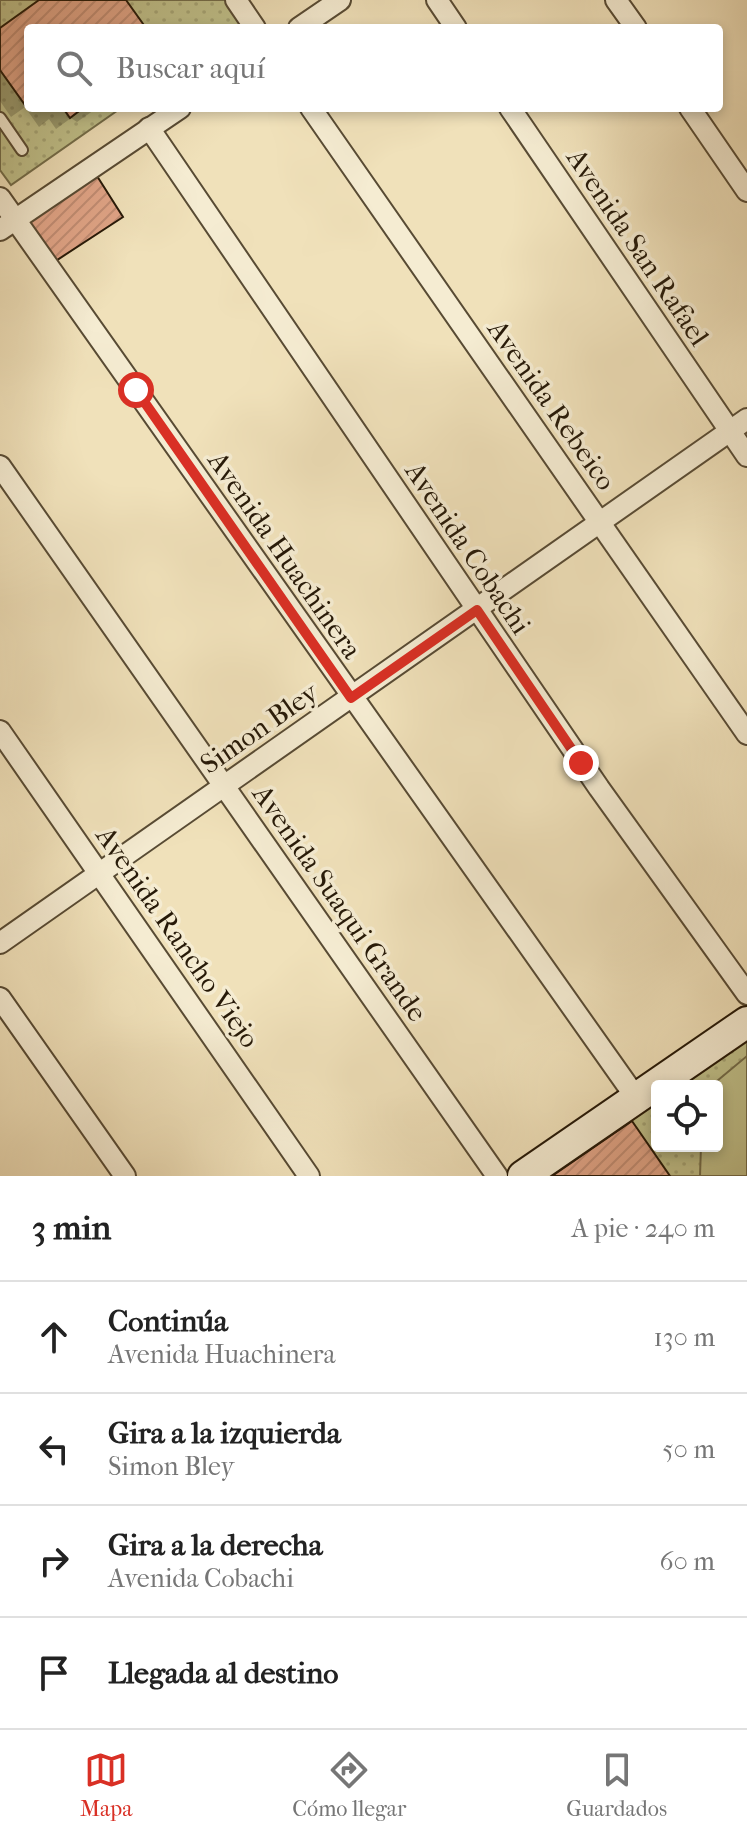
<!DOCTYPE html>
<html lang="es">
<head>
<meta charset="utf-8">
<style>
	:root { --surface:#fff; --page:#f2f2f2; --text:#222; --muted:#767676; --line:#e0e0e0; --accent:#d93025 }
	body { margin:0; font-family:"IM FELL French Canon",serif; background:var(--page); color:var(--text) }
	.controls { position:absolute; right:24px; bottom:24px; display:grid; overflow:hidden; border-radius:8px; box-shadow:0 4px 12px #0003 }
	.controls button { width:72px; height:72px; display:grid; place-items:center; padding:0; border:0; border-bottom:2px solid var(--line); background:var(--surface); color:var(--text); font:40px sans-serif }
	.stop { position:absolute; width:24px; height:24px; margin:-18px; border:6px solid #d93025; border-radius:50%; background:#fff }
	.stop.end { background:#d93025; border-color:#fff; box-shadow:0 2px 8px #0008 }
	.list { margin:0; padding:0; list-style:none }
	h2 { display:flex; justify-content:space-between; align-items:center; height:104px; margin:0; padding:0 32px; font-size:34px }
	h2 small { font-size:26px; font-weight:400; color:var(--muted) }
	.list li { display:grid; grid-template-columns:52px 1fr auto; gap:24px; align-items:center; box-sizing:border-box; height:112px; padding:0 32px; border-top:2px solid var(--line) }
	.list b { display:block; font-size:30px; white-space:nowrap }
	.list p { margin:0; font-size:26px; white-space:nowrap; color:var(--muted) }
	.list em { font-size:26px; font-style:normal; color:var(--muted) }
	.icon { flex:none; width:44px; height:44px; fill:none; stroke:currentColor; stroke-width:2; stroke-linecap:round; stroke-linejoin:round }
	.map { position:relative; flex:none; width:747px; height:1176px; overflow:hidden }
	.search { position:absolute; background:var(--surface); box-shadow:0 4px 12px #0003; left:24px; right:24px; top:24px; height:88px; display:flex; align-items:center; gap:20px; box-sizing:border-box; padding:0 28px; border-radius:8px; color:var(--muted); font-size:30px }
	.sheet { height:552px; background:var(--surface) }
	nav { display:flex; justify-content:space-around; align-items:center; box-sizing:border-box; height:112px; border-top:2px solid var(--line); background:var(--surface); font-size:22px; color:var(--muted) }
	nav a { display:grid; justify-items:center; gap:4px }
	nav .on { color:var(--accent) }
	.map>svg:first-child { display:block }
</style>
</head>
<body>
<div class="map">
<svg width="747" height="1176" viewBox="0 0 747 1176">
	<defs>
		<pattern id="grass-dots" width="8" height="8" patternUnits="userSpaceOnUse" patternTransform="scale(2)"><rect width="8" height="8" fill="#c0c18b"/><path d="M2 2h.1M6 6h.1" fill="none" stroke="#a5a576" stroke-width="1.8" stroke-linecap="round"/></pattern>
		<pattern id="building-hatch" width="6" height="6" patternUnits="userSpaceOnUse" patternTransform="scale(2)"><rect width="6" height="6" fill="#e1a588"/><path d="M-1 1l2-2M0 6l6-6M5 7l2-2" fill="none" stroke="#c18d74"/></pattern>
	</defs>
	<rect width="100%" height="100%" fill="#f0e1ba"/>
	<filter id="stains"><feTurbulence type="fractalNoise" baseFrequency=".0025" numOctaves="4"/><feColorMatrix values="0 0 0 0 .2 0 0 0 0 .09 0 0 0 0 .02 0 0 0 .5 -.17"/></filter>
	<radialGradient id="worn" r=".72"><stop offset=".6" stop-color="#630" stop-opacity="0"/><stop offset="1" stop-color="#630" stop-opacity=".3"/></radialGradient>
	<g fill="url(#grass-dots)" stroke="#736d4a" stroke-width="2">
		<path d="M0,0H227L243,22L235,28H28V108H121L11,185L0,170Z"/>
		<path d="M747,1030V1176H540L657,1093V1146H717V1086H667Z"/>
	</g>
	<path fill="#c0c18b" stroke="#736d4a" stroke-width="2" d="M747,1056V1176H700L701,1146H717V1086H711Z"/>
	<g fill="#0003">
		<path d="M43,0H124L144,28H28V108H97L77,122L71,118L56,129L49,119L39,127L25,107L11,117L0,101V31Z"/>
		<path d="M120,217L40,272L16,234Z"/>
	</g>
	<g fill="url(#building-hatch)" stroke="#261908" stroke-width="2">
		<path d="M39,0H126L146,28H28L25,105L0,70V28Z"/>
		<path d="M63,108H83L70,118Z"/>
		<path d="M97,176L123,217L51,264L24,223Z"/>
		<path d="M632,1121L670,1176H552Z"/>
	</g>
	<g fill="none" stroke-linecap="round" stroke-linejoin="round">
		<g stroke="#584b34" stroke-width="14">
			<path id="lane" d="M0,118L22,150"/>
		</g>
		<g stroke="#584b34" stroke-width="24">
			<g id="street">
				<path d="M236,0L255,28"/>
				<path d="M437,0L456,28"/>
				<path d="M616,0L636,28"/>
				<path d="M299,28L340,0"/>
				<path d="M311,108L747,734"/>
				<path d="M510,108L747,456"/>
				<path d="M690,108L747,191"/>
				<path d="M149,128L599,788L747,994"/>
				<path d="M0,198L637,1099"/>
				<path d="M0,230L180,108"/>
				<path d="M0,466L497,1176"/>
				<path d="M0,731L309,1176"/>
				<path d="M0,943L747,419"/>
				<path d="M0,998L125,1176"/>
			</g>
		</g>
		<g stroke="#261908" stroke-width="34">
			<path id="secondary" d="M523,1176L747,1022"/>
		</g>
		<use href="#lane" stroke="#f5ecd2" stroke-width="10"/>
		<use href="#street" stroke="#f5ecd2" stroke-width="20"/>
		<use href="#secondary" stroke="#f5ecd2" stroke-width="30"/>
	</g>
	<g fill="none" stroke-linecap="round" stroke-linejoin="round">
		<path stroke="#d93025" stroke-width="10" d="M136,390L351,698L477,610L581,763"/>
	</g>
	<g text-anchor="middle" dominant-baseline="central" stroke-width="7" stroke-linejoin="round" paint-order="stroke">
		<g font-size="28" fill="#261908" stroke="#f5ecd2">
			<text transform="translate(638 247) rotate(56)">Avenida San Rafael</text>
			<text transform="translate(552 405) rotate(55)">Avenida Rebeico</text>
			<text transform="translate(468 548) rotate(56)">Avenida Cobachi</text>
			<text transform="translate(285 555) rotate(55)">Avenida Huachinera</text>
			<text transform="translate(259 728) rotate(-35)">Simon Bley</text>
			<text transform="translate(340 903) rotate(55)">Avenida Suaqui Grande</text>
			<text transform="translate(178 937) rotate(55)">Avenida Rancho Viejo</text>
		</g>
	</g>
	<rect width="100%" height="100%" filter="url(#stains)"/>
	<rect width="100%" height="100%" fill="url(#worn)"/>
</svg>
<div class="controls">
<button><svg class="icon" aria-label="locate" viewBox="0 0 24 24"><circle cx="12" cy="12" r="6"/><path d="M12 2v4M12 18v4M2 12h4M18 12h4"/></svg></button>
</div>
<div class="stop" style="left:136px;top:390px"></div>
<div class="stop end" style="left:581px;top:763px"></div>
<div class="search"><svg class="icon" aria-label="search" viewBox="0 0 24 24"><circle cx="10" cy="10" r="6"/><path d="M15 15l6 6"/></svg>Buscar aquí</div>
</div>
<section class="sheet">
<h2>3 min<small>A pie · 240 m</small></h2>
<ul class="list">
<li><svg class="icon" aria-label="ahead" viewBox="0 0 24 24"><path d="M12 20V5M6 11l6-6 6 6"/></svg><div><b>Continúa</b><p>Avenida Huachinera</p></div><em>130 m</em></li>
<li><svg class="icon" aria-label="left" viewBox="0 0 24 24"><path d="M17 20v-9H6M10 6l-5 5 5 5"/></svg><div><b>Gira a la izquierda</b><p>Simon Bley</p></div><em>50 m</em></li>
<li><svg class="icon" aria-label="right" viewBox="0 0 24 24"><path d="M7 20v-9h11M14 6l5 5-5 5"/></svg><div><b>Gira a la derecha</b><p>Avenida Cobachi</p></div><em>60 m</em></li>
<li><svg class="icon" aria-label="arrive" viewBox="0 0 24 24"><path d="M6 21V4h12l-3 4 3 4H6"/></svg><div><b>Llegada al destino</b></div></li>
</ul>
</section>
<nav>
<a class="on"><svg class="icon" aria-label="map" viewBox="0 0 24 24"><path d="M3 6l6-2 6 2 6-2v14l-6 2-6-2-6 2zM9 4v14M15 6v14"/></svg>Mapa</a>
<a><svg class="icon" aria-label="directions" viewBox="0 0 24 24"><path d="M12 3l9 9-9 9-9-9zM9 14v-3h6M13 9l2 2-2 2"/></svg>Cómo llegar</a>
<a><svg class="icon" aria-label="saved" viewBox="0 0 24 24"><path d="M7 4h10v16l-5-4-5 4z"/></svg>Guardados</a>
</nav>
</body>
</html>
